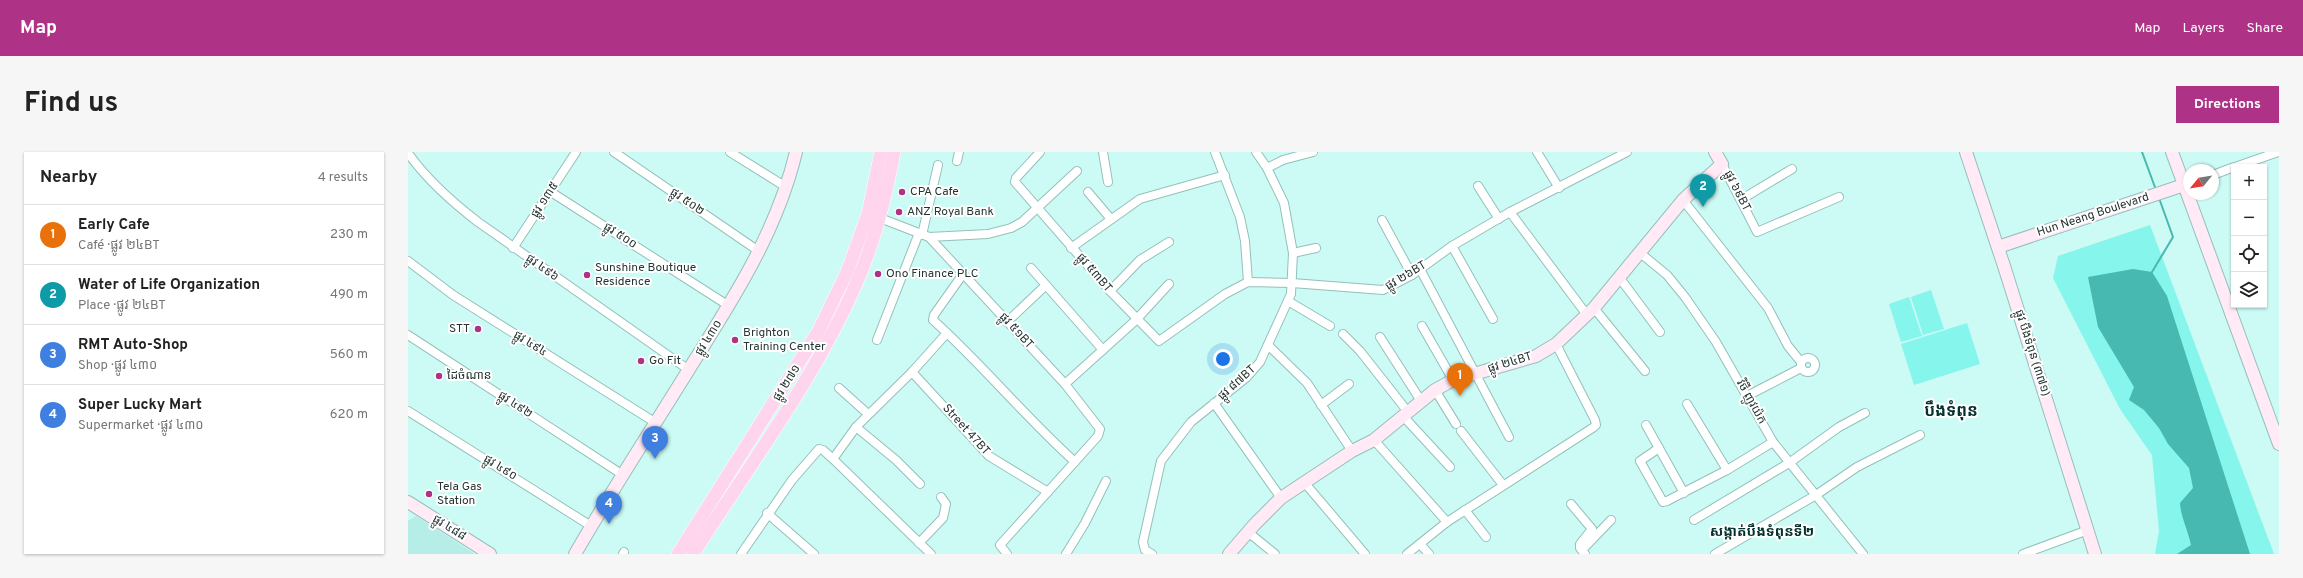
<!DOCTYPE html>
<html lang="en">
<head>
<meta charset="utf-8">
<style>
	:root { --surface:#fff; --page:#f6f6f6; --text:#222; --muted:#767676; --line:#e0e0e0; --accent:#ae3386 }
	body { margin:0; font-family:Overpass,"Noto Sans Khmer",sans-serif; background:var(--page); color:var(--text) }
	.controls { position:absolute; right:12px; top:12px; display:grid; overflow:hidden; border-radius:0px; box-shadow:0 1px 3px #0004 }
	.controls button { width:36px; height:36px; display:grid; place-items:center; padding:0; border:0; border-bottom:1px solid var(--line); background:var(--surface); color:var(--text); font:20px sans-serif }
	.compass { position:absolute; left:1775px; top:12px; width:36px; height:36px; border-radius:50%; background:var(--surface); box-shadow:0 1px 3px #0004; rotate:240deg }
	.you { position:absolute; left:815px; top:207px; width:14px; height:14px; margin:-10px; border:3px solid #fff; border-radius:50%; background:#1a73e8; box-shadow:0 0 0 6px #1a73e833 }
	.badge { display:grid; place-items:center; width:26px; height:26px; border-radius:50%; background:var(--accent); color:#fff; font-size:13px; font-weight:700 }
	.pin { position:absolute; translate:-50% -33px; filter:drop-shadow(0 1px 2px #0008) }
	.pin::after { content:''; position:absolute; top:21px; width:14px; height:12px; background:inherit; clip-path:polygon(0 0,100% 0,50% 100%) }
	.list { margin:0; padding:0; list-style:none }
	h2 { display:flex; justify-content:space-between; align-items:center; height:52px; margin:0; padding:0 16px; font-size:17px }
	h2 small { font-size:13px; font-weight:400; color:var(--muted) }
	.list li { display:grid; grid-template-columns:26px 1fr auto; gap:12px; align-items:center; box-sizing:border-box; height:60px; padding:0 16px; border-top:1px solid var(--line) }
	.list b { display:block; font-size:15px; white-space:nowrap }
	.list p { margin:0; font-size:13px; white-space:nowrap; color:var(--muted) }
	.list em { font-size:13px; font-style:normal; color:var(--muted) }
	.icon { flex:none; width:22px; height:22px; fill:none; stroke:currentColor; stroke-width:2; stroke-linecap:round; stroke-linejoin:round }
	.map { position:relative; flex:none; width:1871px; height:402px; overflow:hidden; border-radius:0px }
	header { display:flex; align-items:center; gap:24px; box-sizing:border-box; height:56px; padding:0 20px; background:var(--accent); color:#fff }
	header strong { font-size:19px }
	nav { display:flex; gap:22px; margin-inline-start:auto; font-size:14px }
	.intro { display:flex; align-items:center; justify-content:space-between; box-sizing:border-box; height:96px; padding:0 24px }
	h1 { margin:0; font-size:28px }
	.button { padding:10px 18px; border-radius:0px; background:var(--accent); color:#fff; font-size:14px; font-weight:700 }
	main { display:flex; gap:24px; padding:0 24px }
	aside { flex:1; background:var(--surface); border-radius:0px; box-shadow:0 1px 3px #0004 }
	.map>svg:first-child { display:block }
</style>
</head>
<body>
<header>
<strong>Map</strong>
<nav><a>Map</a><a>Layers</a><a>Share</a></nav>
</header>
<div class="intro"><h1>Find us</h1><a class="button">Directions</a></div>
<main>
<aside>
<h2>Nearby<small>4 results</small></h2>
<ul class="list">
<li><span class="badge" style="background:#e8710a">1</span><div><b>Early Cafe</b><p>Café · ផ្លូវ ២៤BT</p></div><em>230 m</em></li>
<li><span class="badge" style="background:#0f9aa8">2</span><div><b>Water of Life Organization</b><p>Place · ផ្លូវ ២៤BT</p></div><em>490 m</em></li>
<li><span class="badge" style="background:#3f7fe0">3</span><div><b>RMT Auto-Shop</b><p>Shop · ផ្លូវ ៤៣០</p></div><em>560 m</em></li>
<li><span class="badge" style="background:#3f7fe0">4</span><div><b>Super Lucky Mart</b><p>Supermarket · ផ្លូវ ៤៣០</p></div><em>620 m</em></li>
</ul>
</aside>
<div class="map">
<svg width="1871" height="402" viewBox="0 0 1871 402">
	<rect width="100%" height="100%" fill="#ccfaf4"/>
	<path fill="#b6ede7" d="M8,364L67,402H0V369Z"/>
	<g fill="#86f5eb">
		<path d="M1742,73L1866,402H1747L1751,379L1744,303L1712,257L1645,126L1650,104Z"/>
		<path d="M1523,138L1536,177L1515,183L1503,145Z"/>
		<path d="M1501,145L1514,184L1493,190L1481,152Z"/>
		<path d="M1559,171L1572,212L1506,233L1493,192Z"/>
	</g>
	<path fill="#47b9b0" d="M1725,117L1744,120L1759,144L1842,402H1769L1783,393C1780,378 1773,366 1772,351L1785,336L1781,316L1760,292L1751,276L1736,258L1721,248L1726,235L1690,175L1680,125Z"/>
	<g fill="none" stroke-linecap="round" stroke-linejoin="round">
		<g stroke="#47b9b0" stroke-width="2">
			<path d="M1734,0L1748,38"/>
			<path d="M1744,120L1765,85L1751,46"/>
		</g>
		<g stroke="#94c0bb" stroke-width="10">
			<g id="street">
				<path d="M206,0L352,100"/>
				<path d="M322,0L378,35"/>
				<path d="M632,0L608,26L607,30L702,139L751,189L817,142L840,130L884,131L975,138L1004,123L1044,94L1102,60L1219,0"/>
				<path d="M695,0L700,30"/>
				<path d="M807,0L832,65L837,89L840,130"/>
				<path d="M1129,0L1151,36"/>
				<path d="M0,1C19,28 44,50 70,70L281,218"/>
				<path d="M549,9L551,0"/>
				<path d="M1314,12L1349,80L1431,45"/>
				<path d="M1827,15L1870,0"/>
				<path d="M859,16L875,8L905,0"/>
				<path d="M1805,23L1826,15"/>
				<path d="M1070,34L1091,67"/>
				<path d="M143,40L321,154"/>
				<path d="M680,40L702,66"/>
				<path d="M1334,47L1384,17"/>
				<path d="M1275,48L1360,156L1380,194L1393,210"/>
				<path d="M1102,60L1179,163"/>
				<path d="M472,66L521,85L580,82L603,76L614,70L669,19"/>
				<path d="M974,68L1004,123"/>
				<path d="M514,83L530,13"/>
				<path d="M521,85L657,232L692,277L690,284L592,393L599,402"/>
				<path d="M1044,94L1085,167"/>
				<path d="M105,96L168,0"/>
				<path d="M663,96L732,47L817,23"/>
				<path d="M1231,100L1259,123L1277,145L1308,190L1365,290L1455,402"/>
				<path d="M885,101L908,96"/>
				<path d="M0,109L45,143L248,271"/>
				<path d="M623,116L695,198"/>
				<path d="M1012,117L1101,285"/>
				<path d="M555,122L526,163L525,168C575,213 617,265 667,310"/>
				<path d="M1211,125L1252,180"/>
				<path d="M702,139L732,108L761,90"/>
				<path d="M880,149L922,174"/>
				<path d="M1186,156L1237,219"/>
				<path d="M599,170L638,133"/>
				<path d="M1014,174L1045,228"/>
				<path d="M935,182L952,199L1000,260"/>
				<path d="M0,183L215,323"/>
				<path d="M972,185L1013,249"/>
				<path d="M469,188L511,81"/>
				<path d="M860,193L899,231L944,299"/>
				<circle cx="1400" cy="213" r="7"/>
				<path d="M504,220L581,304L640,340"/>
				<path d="M657,232L728,168L761,132"/>
				<path d="M431,236L460,262"/>
				<path d="M1027,238L1048,272"/>
				<path d="M1339,244L1393,216"/>
				<path d="M806,251L873,346"/>
				<path d="M1279,252L1319,318"/>
				<path d="M913,253L941,232"/>
				<path d="M0,259L183,374"/>
				<path d="M995,264L1042,315"/>
				<path d="M1238,273L1276,341"/>
				<path d="M448,275L488,308L512,332"/>
				<path d="M1053,279L1095,333"/>
				<path d="M966,288L1039,370"/>
				<path d="M1251,296L1232,309L1255,350L1259,349L1319,318L1365,290"/>
				<path d="M425,307L448,275L504,220L539,181"/>
				<path d="M896,330L957,402"/>
				<path d="M1163,352L1184,377L1172,392V396L1177,402"/>
				<path d="M1057,358L1078,385"/>
				<path d="M359,361L406,402"/>
				<path d="M1286,368L1381,311L1431,275L1457,261"/>
				<path d="M840,380L867,402"/>
				<path d="M511,391L535,366L538,352L533,345"/>
				<path d="M1012,392L1021,402"/>
				<path d="M1174,398L1203,368"/>
				<path d="M215,402L216,400"/>
				<path d="M333,402L384,328L411,297L415,298L425,307L523,402"/>
				<path d="M658,402L677,371L698,329"/>
				<path d="M744,402L737,398L735,390L753,309L783,270L839,225L852,210L883,142L885,101L876,51L859,16L848,0"/>
				<path d="M999,402L1039,370L1186,275L1188,273L1187,268L1148,192"/>
				<path d="M1307,402L1408,343L1449,315L1512,283"/>
				<path d="M1615,402L1680,378"/>
			</g>
		</g>
		<g stroke="#94c0bb" stroke-width="14">
			<g id="secondary">
				<path d="M1558,0L1596,114L1687,402"/>
				<path d="M1764,0L1871,292"/>
				<path d="M1590,95L1776,33"/>
				<path d="M0,350L82,402"/>
				<path d="M167,402C204,338 244,277 283,214C326,146 369,79 388,0"/>
				<path d="M821,402L846,373L873,346L944,299L966,288L1027,238L1045,228L1128,204L1148,192L1186,156L1275,48L1314,12L1307,0"/>
			</g>
		</g>
		<g stroke="#fff" stroke-width="14">
			<g id="primary">
				<path d="M270,402L410,180L439,120L460,62L473,0"/>
				<path d="M285,402C342,312 409,224 451,125C468,85 478,43 486,0"/>
			</g>
		</g>
		<use href="#street" stroke="#fff" stroke-width="8"/>
		<use href="#secondary" stroke="#ffeaf6" stroke-width="12"/>
		<use href="#primary" stroke="#fed5ed" stroke-width="13"/>
	</g>
	<g fill="#ae3386" stroke="#fff" stroke-width="1.5">
		<circle cx="494" cy="40" r="4"/>
		<circle cx="491" cy="60" r="4"/>
		<circle cx="470" cy="122" r="4"/>
		<circle cx="179" cy="123" r="4"/>
		<circle cx="70" cy="177" r="4"/>
		<circle cx="327" cy="188" r="4"/>
		<circle cx="233" cy="209" r="4"/>
		<circle cx="31" cy="224" r="4"/>
		<circle cx="21" cy="342" r="4"/>
	</g>
	<g text-anchor="middle" dominant-baseline="central" stroke-width="4" stroke-linejoin="round" paint-order="stroke">
		<g font-size="12" fill="#243533" stroke="#fff">
			<text transform="translate(1329 39) rotate(63)">ផ្លូវ ៦៩BT</text>
			<text transform="translate(137 48) rotate(-57)">ផ្លូវ ១៣៥</text>
			<text transform="translate(279 50) rotate(34)">ផ្លូវ ៥០២</text>
			<text transform="translate(1685 63) rotate(-18)">Hun Neang Boulevard</text>
			<text transform="translate(212 84) rotate(33)">ផ្លូវ ៥០០</text>
			<text transform="translate(134 116) rotate(35)">ផ្លូវ ៤៩៦</text>
			<text transform="translate(686 121) rotate(49)">ផ្លូវ ៥៣BT</text>
			<text transform="translate(998 124) rotate(-31)">ផ្លូវ ២៦BT</text>
			<text transform="translate(608 179) rotate(47)">ផ្លូវ ៥១BT</text>
			<text transform="translate(301 186) rotate(-58)">ផ្លូវ ៤៣០</text>
			<text transform="translate(122 192) rotate(32)">ផ្លូវ ៤៩៤</text>
			<text transform="translate(1624 201) rotate(72)">ផ្លូវ បឹងទំពុន (៣៧១)</text>
			<text transform="translate(1102 211) rotate(-17)">ផ្លូវ ២៤BT</text>
			<text transform="translate(379 231) rotate(-58)">ផ្លូវ ២៧១</text>
			<text transform="translate(829 231) rotate(-42)">ផ្លូវ ៨៧BT</text>
			<text transform="translate(1343 250) rotate(61)">វិថី ញូវយ៉ក</text>
			<text transform="translate(107 253) rotate(33)">ផ្លូវ ៤៩២</text>
			<text transform="translate(558 278) rotate(48)">Street 47BT</text>
			<text transform="translate(92 316) rotate(32)">ផ្លូវ ៤៩០</text>
			<text transform="translate(41 376) rotate(32)">ផ្លូវ ៤៨៨</text>
		</g>
		<g font-size="12" fill="#243533" stroke="#fff" text-anchor="start">
			<text x="502" y="40">CPA Cafe</text>
			<text x="499" y="60">ANZ Royal Bank</text>
			<text x="187" y="116">Sunshine Boutique<tspan x="187" dy="14">Residence</tspan></text>
			<text x="478" y="122">Ono Finance PLC</text>
			<text x="62" y="177" text-anchor="end">STT</text>
			<text x="335" y="181">Brighton<tspan x="335" dy="14">Training Center</tspan></text>
			<text x="241" y="209">Go Fit</text>
			<text x="39" y="224">ដៃចំណាន</text>
			<text x="29" y="335">Tela Gas<tspan x="29" dy="14">Station</tspan></text>
		</g>
		<g font-size="14" font-weight="bold" fill="#05322f" stroke="#fff">
			<text x="1354" y="380">សង្កាត់បឹងទំពុនទី២</text>
		</g>
		<g font-size="16" font-weight="bold" fill="#05322f" stroke="#fff">
			<text x="1543" y="260">បឹងទំពុន</text>
		</g>
	</g>
</svg>
<div class="controls">
<button>+</button>
<button>−</button>
<button><svg class="icon" aria-label="locate" viewBox="0 0 24 24"><circle cx="12" cy="12" r="6"/><path d="M12 2v4M12 18v4M2 12h4M18 12h4"/></svg></button>
<button><svg class="icon" aria-label="layers" viewBox="0 0 24 24"><path d="M12 4l9 5-9 5-9-5zM3 14l9 5 9-5"/></svg></button>
</div>
<svg class="compass" viewBox="-18 -18 36 36"><path d="M0-13l5 13h-10z" fill="#e53935"/><path d="M0 13l5-13h-10z" fill="#767676"/></svg>
<div class="you"></div>
<div class="pin badge" style="left:1052px;top:244px;background:#e8710a">1</div>
<div class="pin badge" style="left:1295px;top:55px;background:#0f9aa8">2</div>
<div class="pin badge" style="left:247px;top:307px;background:#3f7fe0">3</div>
<div class="pin badge" style="left:201px;top:372px;background:#3f7fe0">4</div>
</div>
</main>
</body>
</html>
